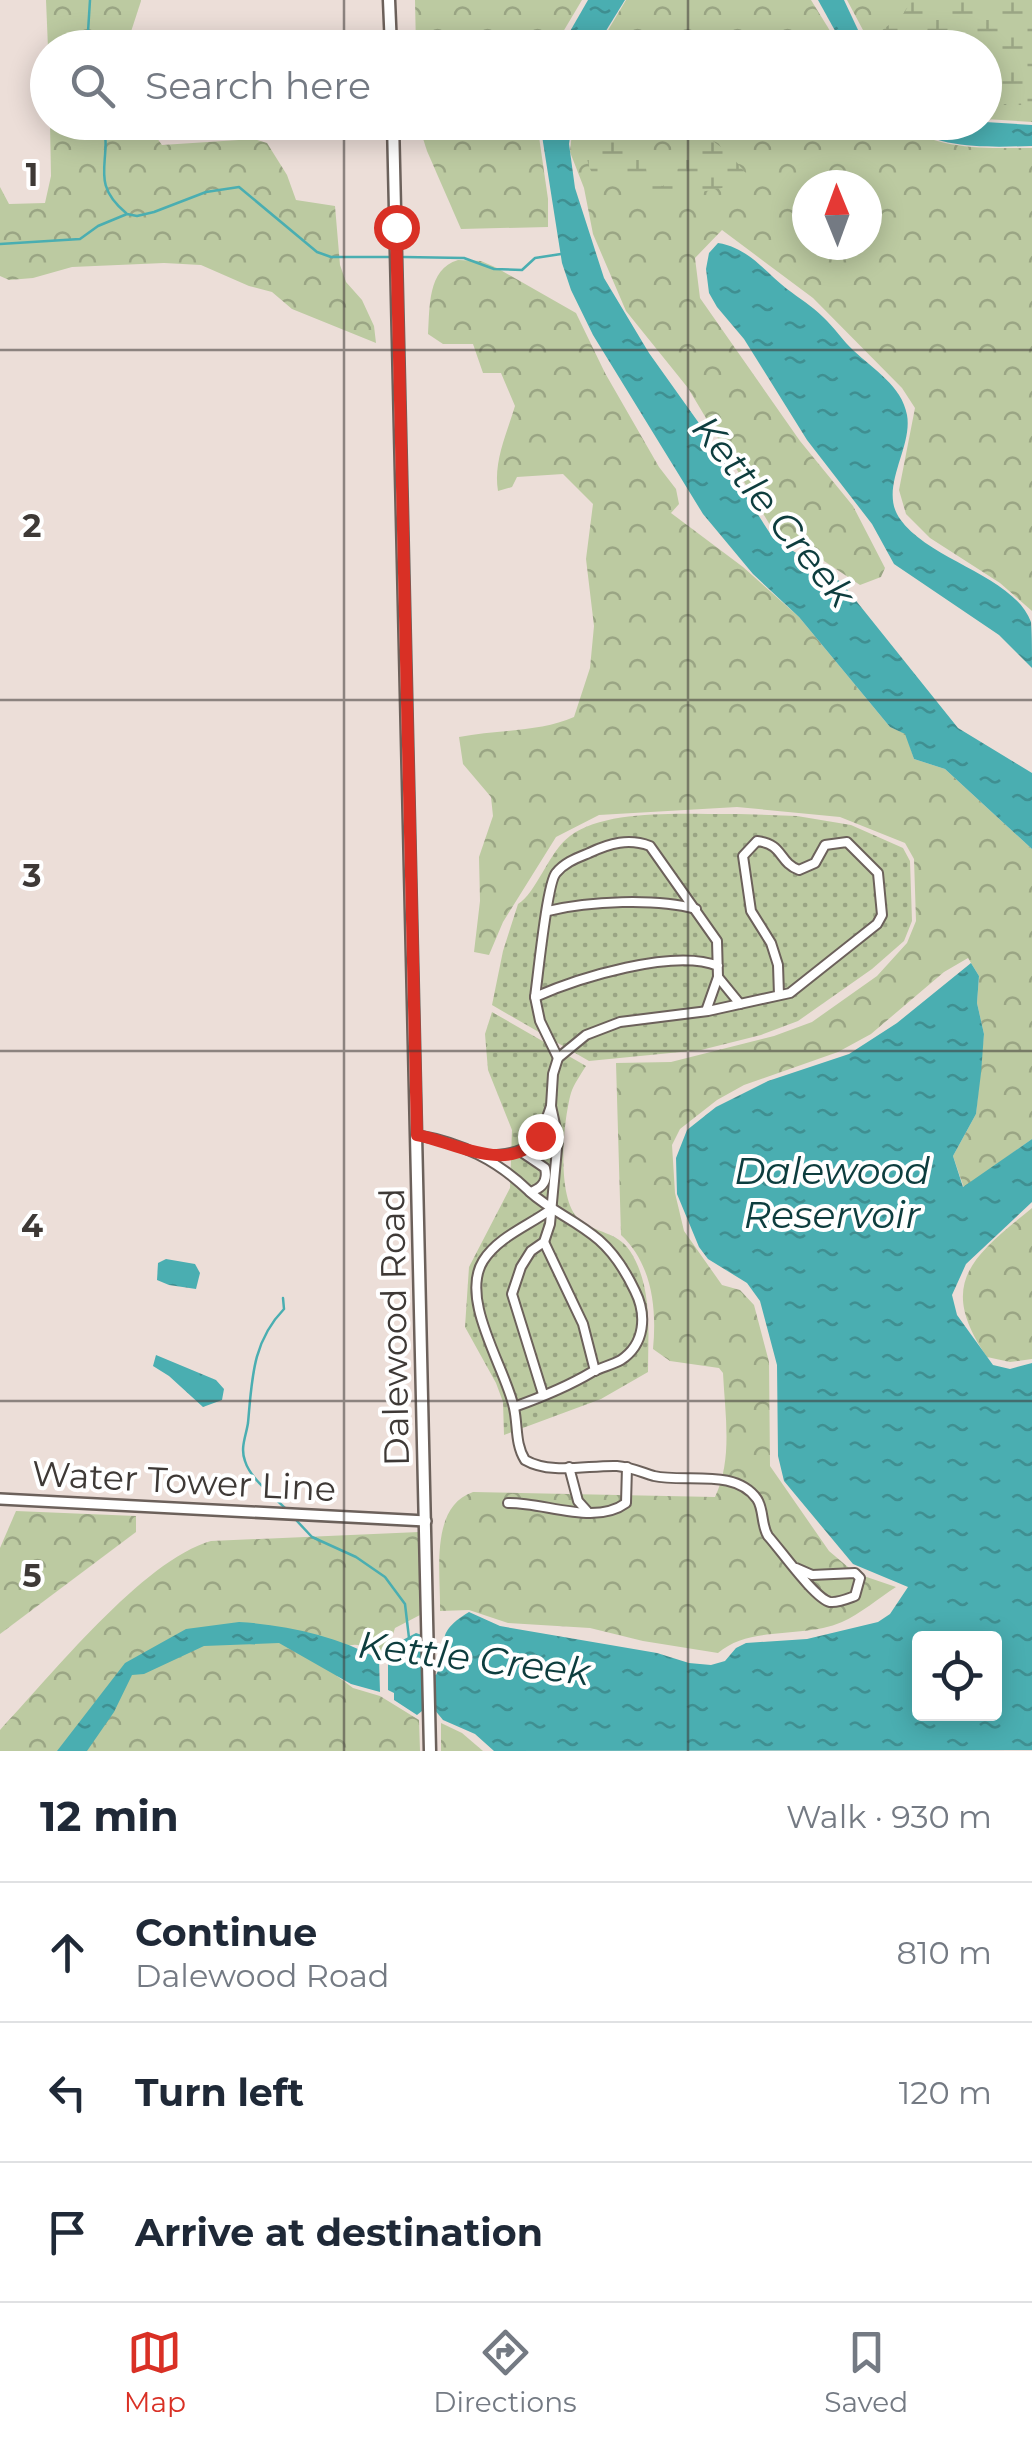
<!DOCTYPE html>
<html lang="en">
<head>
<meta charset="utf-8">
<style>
	:root { --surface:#fff; --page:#f6f6f7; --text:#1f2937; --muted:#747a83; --line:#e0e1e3; --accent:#d93025 }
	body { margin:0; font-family:Montserrat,sans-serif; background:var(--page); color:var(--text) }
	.controls { position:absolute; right:30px; bottom:30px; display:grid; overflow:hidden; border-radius:10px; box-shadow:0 5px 25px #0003 }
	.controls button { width:90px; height:90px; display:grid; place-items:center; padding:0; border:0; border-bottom:2px solid var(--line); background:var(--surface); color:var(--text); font:50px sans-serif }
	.compass { position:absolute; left:792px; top:170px; width:90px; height:90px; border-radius:50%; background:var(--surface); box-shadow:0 5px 25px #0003; rotate:359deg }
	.stop { position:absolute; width:30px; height:30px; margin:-22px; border:8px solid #d93025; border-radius:50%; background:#fff }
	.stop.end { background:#d93025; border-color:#fff; box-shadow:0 2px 10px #0008 }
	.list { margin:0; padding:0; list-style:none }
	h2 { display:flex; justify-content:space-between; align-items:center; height:130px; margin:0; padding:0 40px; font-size:42px }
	h2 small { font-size:32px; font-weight:400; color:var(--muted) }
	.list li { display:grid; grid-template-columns:65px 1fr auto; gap:30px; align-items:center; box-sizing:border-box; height:140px; padding:0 40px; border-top:2px solid var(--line) }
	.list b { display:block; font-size:38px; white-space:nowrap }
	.list p { margin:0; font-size:32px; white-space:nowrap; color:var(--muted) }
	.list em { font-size:32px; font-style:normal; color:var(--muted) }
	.icon { flex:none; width:55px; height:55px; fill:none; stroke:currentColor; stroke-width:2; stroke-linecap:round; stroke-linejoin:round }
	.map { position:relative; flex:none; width:1032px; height:1751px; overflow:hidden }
	.search { position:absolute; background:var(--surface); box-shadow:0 5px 25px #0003; left:30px; right:30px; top:30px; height:110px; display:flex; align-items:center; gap:25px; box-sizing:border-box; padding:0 35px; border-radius:55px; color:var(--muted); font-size:38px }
	.sheet { height:550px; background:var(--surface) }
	nav { display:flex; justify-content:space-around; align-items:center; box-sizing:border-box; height:140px; border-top:2px solid var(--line); background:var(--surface); font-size:28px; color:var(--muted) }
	nav a { display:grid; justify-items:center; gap:5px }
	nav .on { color:var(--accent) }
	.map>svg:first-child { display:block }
</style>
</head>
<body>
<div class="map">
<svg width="1032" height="1751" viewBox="0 0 1032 1751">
	<defs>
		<pattern id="forest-crowns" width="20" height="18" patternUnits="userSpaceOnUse" patternTransform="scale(2.5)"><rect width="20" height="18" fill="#bccaa1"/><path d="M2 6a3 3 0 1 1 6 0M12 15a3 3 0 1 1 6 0" fill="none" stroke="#9aa584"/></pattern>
		<pattern id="wetland-marsh" width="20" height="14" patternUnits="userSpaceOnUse" patternTransform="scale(2.5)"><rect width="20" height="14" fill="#bccaa1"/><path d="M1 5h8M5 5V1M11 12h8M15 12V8" fill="none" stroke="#9aa584"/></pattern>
		<pattern id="park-dots" width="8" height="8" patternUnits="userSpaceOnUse" patternTransform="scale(2.5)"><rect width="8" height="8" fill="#bccaa1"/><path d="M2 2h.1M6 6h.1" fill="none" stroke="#9aa584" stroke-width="1.8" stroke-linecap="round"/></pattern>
		<pattern id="water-ripples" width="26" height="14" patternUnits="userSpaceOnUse" patternTransform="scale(2.5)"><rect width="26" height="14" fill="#4aaeb1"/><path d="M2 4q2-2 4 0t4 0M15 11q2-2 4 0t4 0" fill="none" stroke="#3f8f91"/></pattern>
	</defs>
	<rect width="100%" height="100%" fill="#ecded8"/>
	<g fill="url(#forest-crowns)" fill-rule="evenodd">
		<path d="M46,0H141V1L126,47L48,48Z"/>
		<path d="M415,0H582L554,47L416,48Z"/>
		<path d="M626,0H811L840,47H598Z"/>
		<path d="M847,0H1032V122L985,119L984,48L872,47Z"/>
		<path d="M573,122L899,123C938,151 986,148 1032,148V611L1000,583L930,538L906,514L899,490L915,408L902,388L813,298L722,230L695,258L700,298L800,441L853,506L885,568L881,577L860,585L770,525L688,388L626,311L593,234L584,188L570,152ZM807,185H867V245H807Z"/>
		<path d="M50,123H146L162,145L254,139L267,143L287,175L296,200L335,206L340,265L346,282L362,300L374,326L376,343L292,309L272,292L249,286L201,265L164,263L72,267L33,278L9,280L0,276V187L9,204L45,203L51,176Z"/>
		<path d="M418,123H537L548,199V227L461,229L427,151Z"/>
		<path d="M458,260L481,261L497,268L576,313L605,373L659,467L676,489L679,504L671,513L743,567L799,617L890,727L906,734L914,759L945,769L1032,849V1139L964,1188L953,1156L976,1114L984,1034L977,1003L979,976L968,958L944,972L871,1034L838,1052L744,1085L717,1100L680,1129L672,1145L675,1193L684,1231L722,1285L740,1290L754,1305L769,1362L770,1466L829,1551L855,1573L896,1587C879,1598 860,1614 842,1622C803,1639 750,1625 718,1653L643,1641L590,1628L508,1623L469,1610L440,1611C441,1574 429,1507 473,1492L715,1497C733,1459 725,1415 723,1373L719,1368L670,1361L653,1349C657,1308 652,1264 621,1235L616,1063L671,1062L774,1036L812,1022L877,976L907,943L916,921L914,859L905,843L840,817L737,807L599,815L556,837L503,922L489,955L474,952L480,901L479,857L493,816L491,797L463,764L459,737C496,730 540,732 574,717L590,668L594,626L586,559L593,504L563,474L517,477L512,487L498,491C493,462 507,433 515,406L501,373H483L473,344H443L428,334C430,308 427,269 458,260Z"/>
		<path d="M1032,1208V1359L1010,1362L987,1357C936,1283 973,1256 1032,1208Z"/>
		<path d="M16,1511L136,1516V1532L0,1634V1548Z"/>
		<path d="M419,1532L420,1615L395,1628L387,1652L377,1656C366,1648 359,1641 345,1647L337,1676L353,1688L380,1696L419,1720L420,1751H0V1730C50,1677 143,1560 211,1541Z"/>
		<path d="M441,1723L462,1733L483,1751H441Z"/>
	</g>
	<g fill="url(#wetland-marsh)">
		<path d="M913,0H1032V103L985,105L984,48L880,47L876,35L903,14Z"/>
		<path d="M591,123H625L644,148L647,177L653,185L663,186C685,161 687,163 684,129L695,128L728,152L749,177L748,181C740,186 660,200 648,198C633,196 632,179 619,176C612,175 602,177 595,177C583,162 586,140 591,123Z"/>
	</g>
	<g fill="url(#park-dots)">
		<path d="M739,814L797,816L851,825L903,848L910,861L912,921L904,941L872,969L798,1021L761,1035L701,1050L589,1061L492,1005L503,951L518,904C536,894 549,851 570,836C608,807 692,815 739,814Z"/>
		<path d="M492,1012L586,1066C581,1074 574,1084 571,1093C563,1122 556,1199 579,1219C596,1234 617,1231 630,1251C653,1287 648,1331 648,1372L601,1399L504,1435L503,1402L496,1383L465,1327L469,1267L510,1188L512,1130L488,1070L485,1034Z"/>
	</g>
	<g fill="url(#water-ripples)" fill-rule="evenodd">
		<path d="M588,0H625L596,47H561Z"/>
		<path d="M818,0H844L866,47H844Z"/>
		<path d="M985,122L1032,125V146C990,147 938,150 903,123Z"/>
		<path d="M540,123H572L569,144L575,188L604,278L649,353L701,426L773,538L841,582L958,728L1032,773V849L945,769L914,759L905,734L890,727L799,617L753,574L703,514L593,335L571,290L562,263Z"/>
		<path d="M718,243C749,248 764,271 787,289C799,298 812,306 823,317C834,327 843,341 854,351C873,369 902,386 907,415C913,448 878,488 900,519C930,561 1014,576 1031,622C1032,634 1032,655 1032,668L999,635L894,564L872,524L807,440L744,339L717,307L709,293L706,269L709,253Z"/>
		<path d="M971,963L979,976L977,1003L984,1034L981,1073L976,1114L953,1156L963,1187L1032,1139V1202L966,1264L952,1295L957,1315L993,1365L1010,1369L1032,1363V1750L494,1751L475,1734L443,1720L434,1709L427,1707L417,1715L394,1700V1693L388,1690V1660H393L395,1644L416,1633L422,1635L428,1672L436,1675C454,1644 428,1637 469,1612L500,1626L657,1653L689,1663L711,1665L725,1661L736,1648L746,1643L807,1639L878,1622L890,1614L908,1587L853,1564L784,1481L778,1456L777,1365L760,1301L747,1283L708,1259L699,1247L677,1194L676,1158L687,1130L716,1107L768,1081L849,1054L897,1023ZM920,1638H994V1714H920Z"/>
		<path d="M166,1259L195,1264L200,1273L196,1289L169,1285L157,1280L158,1263Z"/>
		<path d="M156,1355L216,1380L224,1389L222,1400L203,1407L169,1376L153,1366Z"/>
		<path d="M239,1622C288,1625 336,1636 379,1659L380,1692L351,1684L279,1643L204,1646L144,1674L132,1675L114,1712L87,1751H57L125,1663L186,1629Z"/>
	</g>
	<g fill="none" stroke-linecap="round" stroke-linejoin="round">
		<g stroke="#4aaeb1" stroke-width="2.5">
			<path d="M87,48L90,0"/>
			<path d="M103,122C113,162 88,181 126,213"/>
			<path d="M0,244L80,239L98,226L127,214L137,216L154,212L206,192L239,187L317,252L331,257H390"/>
			<path d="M404,257L464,258L494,269L522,270L535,258L561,254"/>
			<path d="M283,1298L284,1309C252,1342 252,1380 248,1423C246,1436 240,1448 245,1461C250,1478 272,1495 285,1508"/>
			<path d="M297,1521L312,1537L356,1557L385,1577L405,1604L409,1638"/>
		</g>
		<g stroke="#6c615b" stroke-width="12">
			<g id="minor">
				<path d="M548,911C589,901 656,898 696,909"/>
				<path d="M718,966C674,948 578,978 535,997C538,976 547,883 556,873C565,862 577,858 589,853C610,843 629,838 650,846L717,941L718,977L740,1004"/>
				<path d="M535,997L540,1021L558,1058"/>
				<path d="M706,1011L718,977"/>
				<path d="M417,1135C462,1143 497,1160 530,1192C543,1188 548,1180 545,1168L520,1151"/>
				<path d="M484,1156C528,1153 537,1148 551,1106"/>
				<path d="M550,1210C528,1226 498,1237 483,1261C459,1300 506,1369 514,1408C518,1426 515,1444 525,1460C551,1475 588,1465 617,1466C630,1467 641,1472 654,1476C685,1483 735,1468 757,1499C764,1509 761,1525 768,1536C780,1549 815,1599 830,1602C838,1603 847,1599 855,1596L860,1578L855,1573L812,1575L796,1568"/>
				<path d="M544,1242L583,1324L595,1371"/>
				<path d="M543,1394L512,1294L521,1267L531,1251L544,1242L550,1224L558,1138L551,1106L553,1074L558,1058L586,1035L620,1022L708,1011L790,993L877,924L882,915L878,873L847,842L825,845L815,863L799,870C778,862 784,844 757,841L743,856L751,911L771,943L778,965L779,995"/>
				<path d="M514,1407C542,1397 567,1387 592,1372C602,1367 612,1365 621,1360C645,1344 647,1315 635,1291C626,1272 615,1254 599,1240C576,1220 551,1211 530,1192"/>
				<path d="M569,1467L578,1501L587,1511"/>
				<path d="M508,1503C544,1502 595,1526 626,1503L627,1467"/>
			</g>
		</g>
		<g stroke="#6c615b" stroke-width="14">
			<path id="tertiary" d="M0,1499L426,1521"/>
		</g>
		<g stroke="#6c615b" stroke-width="15">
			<g id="secondary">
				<path d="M389,0L391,48"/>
				<path d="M393,122L430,1751"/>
			</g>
		</g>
		<use href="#minor" stroke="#fff" stroke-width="8"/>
		<use href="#tertiary" stroke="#fff" stroke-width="9"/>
		<use href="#secondary" stroke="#fff" stroke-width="10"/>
	</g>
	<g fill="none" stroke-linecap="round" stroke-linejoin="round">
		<path stroke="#d93025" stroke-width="12" d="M396,227L417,1135C454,1142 510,1176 540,1136"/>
	</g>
	<path fill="none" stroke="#3e3936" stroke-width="2.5" stroke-opacity="0.55" d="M344,0V48M688,0V48M344,122V1751M688,122V1751M0,350H1032M0,700H1032M0,1051H1032M0,1401H1032"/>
	<g text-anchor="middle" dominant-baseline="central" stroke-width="8" stroke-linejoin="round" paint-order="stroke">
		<g font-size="35" fill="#3e3936" stroke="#fff">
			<text transform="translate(394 1327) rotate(-91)">Dalewood Road</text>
			<text transform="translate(184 1481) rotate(3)">Water Tower Line</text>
		</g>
		<g font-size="38" font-style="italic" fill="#0d3d3e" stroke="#fff">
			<text transform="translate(774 511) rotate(51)">Kettle Creek</text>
			<text x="832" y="1170">Dalewood<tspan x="832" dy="44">Reservoir</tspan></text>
			<text transform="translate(474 1658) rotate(7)">Kettle Creek</text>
		</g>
	</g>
	<g font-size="32" text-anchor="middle" font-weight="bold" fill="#3e3936" stroke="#fff" stroke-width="8" stroke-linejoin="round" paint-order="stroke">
		<text x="32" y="186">1</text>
		<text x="32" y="537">2</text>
		<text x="32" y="887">3</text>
		<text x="32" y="1237">4</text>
		<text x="32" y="1587">5</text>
	</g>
</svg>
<div class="controls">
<button><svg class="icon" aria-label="locate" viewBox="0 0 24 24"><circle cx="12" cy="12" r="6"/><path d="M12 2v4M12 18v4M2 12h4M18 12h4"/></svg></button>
</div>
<svg class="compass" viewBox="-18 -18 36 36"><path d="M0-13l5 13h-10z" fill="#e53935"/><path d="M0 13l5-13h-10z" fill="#747a83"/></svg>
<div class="stop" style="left:396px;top:227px"></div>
<div class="stop end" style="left:540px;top:1136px"></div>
<div class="search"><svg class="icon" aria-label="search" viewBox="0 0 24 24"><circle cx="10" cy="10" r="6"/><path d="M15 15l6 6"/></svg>Search here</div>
</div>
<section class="sheet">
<h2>12 min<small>Walk · 930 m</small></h2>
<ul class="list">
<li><svg class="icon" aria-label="ahead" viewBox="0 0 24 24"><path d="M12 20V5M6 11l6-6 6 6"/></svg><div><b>Continue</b><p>Dalewood Road</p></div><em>810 m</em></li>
<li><svg class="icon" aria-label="left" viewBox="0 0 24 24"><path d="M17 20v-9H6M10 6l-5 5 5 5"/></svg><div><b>Turn left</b></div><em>120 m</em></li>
<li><svg class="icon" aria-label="arrive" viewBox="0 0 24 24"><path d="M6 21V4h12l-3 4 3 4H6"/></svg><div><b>Arrive at destination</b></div></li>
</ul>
</section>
<nav>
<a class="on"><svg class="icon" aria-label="map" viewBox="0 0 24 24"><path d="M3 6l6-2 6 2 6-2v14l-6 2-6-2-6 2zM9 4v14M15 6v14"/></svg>Map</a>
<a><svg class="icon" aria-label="directions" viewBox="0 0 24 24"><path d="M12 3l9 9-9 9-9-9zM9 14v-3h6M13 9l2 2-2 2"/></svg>Directions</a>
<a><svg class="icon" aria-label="saved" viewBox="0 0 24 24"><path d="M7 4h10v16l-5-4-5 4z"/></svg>Saved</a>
</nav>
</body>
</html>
